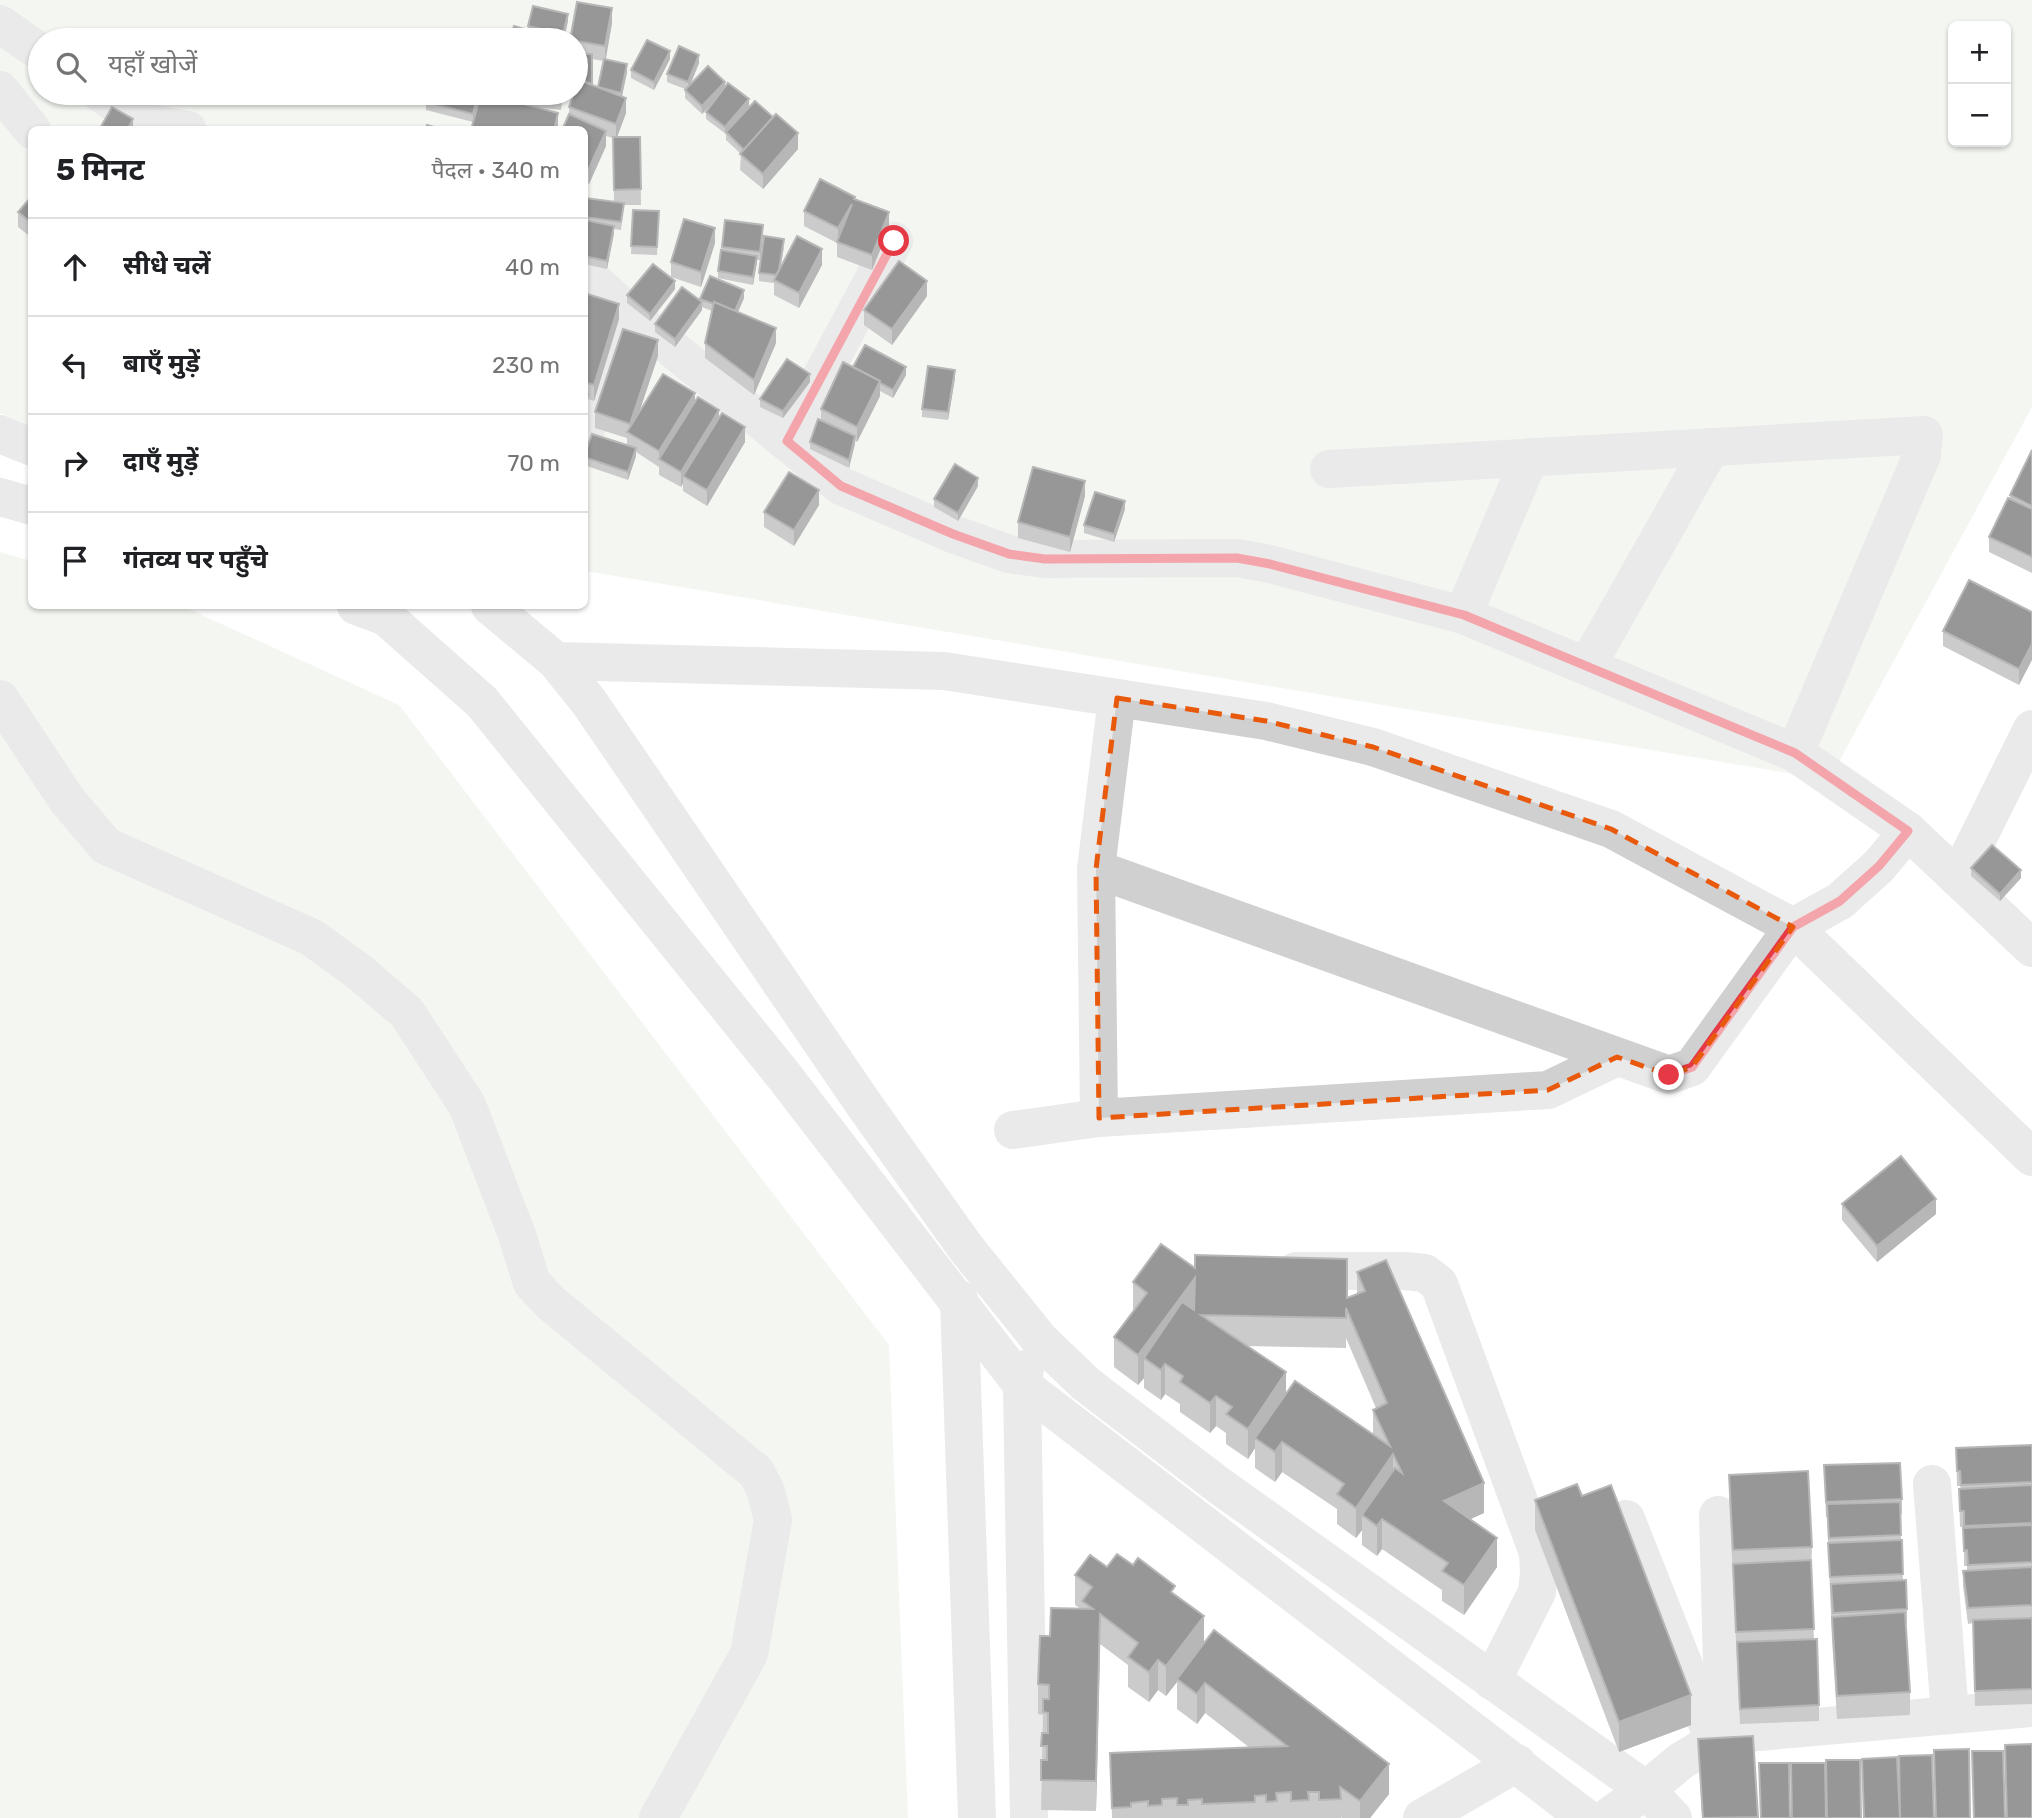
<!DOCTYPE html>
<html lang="hi">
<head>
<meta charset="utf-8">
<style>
	:root { --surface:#fff; --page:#f6f6f6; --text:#202124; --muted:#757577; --line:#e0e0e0 }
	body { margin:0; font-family:Rubik,"Noto Sans Devanagari",sans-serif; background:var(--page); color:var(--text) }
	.controls { position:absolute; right:21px; top:21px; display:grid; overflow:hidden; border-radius:10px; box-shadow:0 2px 5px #0004 }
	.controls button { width:63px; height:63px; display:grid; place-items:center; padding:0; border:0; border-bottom:2px solid var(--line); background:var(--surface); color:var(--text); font:35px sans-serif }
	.stop { position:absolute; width:21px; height:21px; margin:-16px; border:5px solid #e63946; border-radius:50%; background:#fff }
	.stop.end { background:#e63946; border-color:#fff; box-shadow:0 2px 7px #0008 }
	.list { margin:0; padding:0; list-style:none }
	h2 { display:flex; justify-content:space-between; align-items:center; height:91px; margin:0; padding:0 28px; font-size:30px }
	h2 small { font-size:23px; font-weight:400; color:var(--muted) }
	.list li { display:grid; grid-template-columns:46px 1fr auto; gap:21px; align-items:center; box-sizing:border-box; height:98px; padding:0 28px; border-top:2px solid var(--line) }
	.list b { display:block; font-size:26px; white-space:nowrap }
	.list em { font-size:23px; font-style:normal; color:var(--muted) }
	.icon { flex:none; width:38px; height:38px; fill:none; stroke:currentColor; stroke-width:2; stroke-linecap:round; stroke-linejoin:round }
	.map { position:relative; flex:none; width:2032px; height:1818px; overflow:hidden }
	.search { position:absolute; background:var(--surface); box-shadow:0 2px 5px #0004; left:28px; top:28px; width:560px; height:77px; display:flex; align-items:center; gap:18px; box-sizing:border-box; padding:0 24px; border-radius:38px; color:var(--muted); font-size:26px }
	.panel { position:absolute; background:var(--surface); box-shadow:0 2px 5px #0004; left:28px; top:126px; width:560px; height:483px; border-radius:10px }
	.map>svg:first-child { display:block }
</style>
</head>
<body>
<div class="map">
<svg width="2032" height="1818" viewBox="0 0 2032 1818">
	<rect width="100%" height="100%" fill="#fff"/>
	<g fill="#e6ecdf" fill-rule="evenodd">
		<path d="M0,0H2032V407L1829,780L585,571L584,130H32L31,426L0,413ZM1953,26H2006V142H1953ZM40,40H576V93H40Z"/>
		<path d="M0,552L31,561L32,606H182L399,705L889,1345L908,1818H0Z"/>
	</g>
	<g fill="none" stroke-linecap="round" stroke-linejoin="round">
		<g stroke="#d0d0d0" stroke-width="38">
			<path d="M0,24L40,52"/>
			<path d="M0,90L32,130"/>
			<path d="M100,93L143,122L188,130"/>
			<path d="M584,272L632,316L841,486L953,534L1009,554L1045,559L1237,558L1270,564L1463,615L1795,753L1908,831L2032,948"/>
			<path d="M586,429L626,331"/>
			<path d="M0,434L32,447"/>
			<path d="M787,441L894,241"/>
			<path d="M1329,469L1924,435L1922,455L1795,753"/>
			<path d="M0,497L32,506"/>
			<path d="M356,606L386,617L482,702L784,1076L1022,1385L1586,1818"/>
			<path d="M490,606L556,661L589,702L865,1106L966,1248L1040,1340L1086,1384L1221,1487L1646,1790L1673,1818"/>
			<path d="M1463,615L1530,457"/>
			<path d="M556,661L944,671L1266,721L1373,747L1611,829L1793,927L2032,1157"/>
			<path d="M1587,666L1711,447"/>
			<path d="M1117,698L1096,869L1669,1075L1692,1067L1793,927L1840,901L1879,866L1908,831"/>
			<path d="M0,699L67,800L106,846L311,937L358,971L407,1013L467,1105L517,1235L532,1283L551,1303L756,1472L766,1491L773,1520L749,1654L658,1818"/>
			<path d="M1096,869L1099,1118L1548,1090L1617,1057"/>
			<path d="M1958,878L2032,729"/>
			<path d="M1013,1130L1099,1118"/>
			<path d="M1296,1271H1405L1425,1273L1439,1284L1538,1553L1539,1573L1537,1592L1492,1681"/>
			<path d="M959,1299L977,1818"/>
			<path d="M1025,1369L1022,1385L1029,1818"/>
			<path d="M1932,1484L1950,1714"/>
			<path d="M1718,1515L1724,1735"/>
			<path d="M1626,1519L1714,1741"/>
			<path d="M1422,1818L1517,1763"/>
			<path d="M1607,1818L1646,1790L1681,1761L1724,1735L2032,1708"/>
		</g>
	</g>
	<g fill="#8c8c8c" fill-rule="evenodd">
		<path d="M568,21L564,40H509L528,31V26Z"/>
		<path d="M612,23L606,59L627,72L622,96L626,113L617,137H640L641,205H624L621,230L614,229L607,269L584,264V203L614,202L613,138L606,136V146L589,184L584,182V130L569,116V107L576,93V40ZM592,59L604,61L598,87L592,85Z"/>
		<path d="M670,59L654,90L631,78V70Z"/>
		<path d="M699,63L690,85L725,87L749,107L740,117L798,149L763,189L740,170L741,154L726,140V134L706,119V112L713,102L702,114L685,98V89L667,82V74Z"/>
		<path d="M480,93L473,122L426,110V102Z"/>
		<path d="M511,93L510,100L517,101V93H563L561,110L541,108L558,128V130H471L487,94Z"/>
		<path d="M32,196V238L18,227V212Z"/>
		<path d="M855,199L889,228L872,270L837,257V243L804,226V211Z"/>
		<path d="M633,210L659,211L657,255L631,254Z"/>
		<path d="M725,220L763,233L760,260H757L753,285L718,278V271Z"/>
		<path d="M715,243L701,287L671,277V262Z"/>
		<path d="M784,247L781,266L822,265L799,308L774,295V283L759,281V273Z"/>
		<path d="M675,289L650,321L627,303V295Z"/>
		<path d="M584,293L619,319L594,401L588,399V409L584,420Z"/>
		<path d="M927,296L892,345L864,325V310Z"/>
		<path d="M744,298L738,312L776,343L754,395L705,358V343L712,311L702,307V310L675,347L655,332V324L700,301V299Z"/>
		<path d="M658,356L639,412L695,402L719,417L745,442L707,506L683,491V483L681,487L659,475V466V467L636,452V456L628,480L584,465V454L627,446V438L595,428V412Z"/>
		<path d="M853,367L906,375L893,398L880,391V396L857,442L855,441L849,468L810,449V442L821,421V409Z"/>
		<path d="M955,378L948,420L922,417V409Z"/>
		<path d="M810,382L783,418L760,407V399Z"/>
		<path d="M2032,450V573L1989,552V537L2010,498V495Z"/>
		<path d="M978,486L958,521L934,507V499Z"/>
		<path d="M1085,496L1070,552L1018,538V522Z"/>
		<path d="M819,505L794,546L764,527V512Z"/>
		<path d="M1125,509L1114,542L1084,533V525Z"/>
		<path d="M2032,612L2019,685L1943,646V631Z"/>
		<path d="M1971,868L2021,878L2000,901L1971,876Z"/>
		<path d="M1842,1204L1936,1214L1877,1262L1842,1220Z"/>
		<path d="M1195,1268L1347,1298L1357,1294V1272L1484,1513L1470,1519L1497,1567L1464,1615L1442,1601V1590L1382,1549L1377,1556L1362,1545V1530L1356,1538L1337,1524V1509L1282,1472L1275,1482L1255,1468V1448L1248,1459L1226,1444V1433L1216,1426L1210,1433L1180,1412V1404L1165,1394L1161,1400L1144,1388V1378L1138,1385L1114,1367V1337L1133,1312V1282ZM1346,1338L1376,1408L1373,1410V1434L1286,1395L1247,1346L1346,1348Z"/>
		<path d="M2032,1445V1704L1975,1706L1973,1623L1968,1624L1963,1586V1571H1967V1566H1964V1527H1960L1959,1489H1961L1960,1486H1957L1956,1448Z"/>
		<path d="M1824,1465L1902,1499V1514H1900L1901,1540L1903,1580L1907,1609V1625H1906L1910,1692V1715L1837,1719L1832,1640L1827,1517H1826Z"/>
		<path d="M1729,1475L1812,1547L1811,1570L1814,1639L1819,1705V1721L1740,1724L1729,1497Z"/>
		<path d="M1582,1496L1691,1725L1619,1752L1535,1530V1500Z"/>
		<path d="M1107,1567L1175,1595L1204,1644L1389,1794L1370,1818H1342L1341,1817V1818H1112L1110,1753L1250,1748L1205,1713L1197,1724L1177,1709V1682L1166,1696L1158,1690L1149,1702L1128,1687V1665L1100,1644L1096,1811L1041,1810L1043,1715L1038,1714V1684L1050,1636L1081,1609L1075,1605V1575Z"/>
		<path d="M1753,1736L1758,1818H1702L1698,1739Z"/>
	</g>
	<g fill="#5f5f5f">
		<path d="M612,8V23L605,62V46Z"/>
		<path d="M568,14V21L563,40V34Z"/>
		<path d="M670,51V59L654,90V82Z"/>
		<path d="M699,55V63L688,90V82Z"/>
		<path d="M627,64V72L621,101V93Z"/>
		<path d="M725,82V90L702,114V106Z"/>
		<path d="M478,93H480V96L473,122V114Z"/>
		<path d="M626,98V113L616,140V124Z"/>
		<path d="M749,99V107L727,133L726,132L725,135V127Z"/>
		<path d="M558,113V130H554Z"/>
		<path d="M133,119V127L131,130H127Z"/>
		<path d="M606,131V146L589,184V168Z"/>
		<path d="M798,133V149L763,189V174Z"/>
		<path d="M852,204V219L838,244V228Z"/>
		<path d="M889,212V228L872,270V255Z"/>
		<path d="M763,225V233L760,260V252Z"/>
		<path d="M614,226V234L607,269V261Z"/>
		<path d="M715,228V243L701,287V272Z"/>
		<path d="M822,249V265L799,308V293Z"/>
		<path d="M757,256V263L753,285V277Z"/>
		<path d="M675,281V289L650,321V314Z"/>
		<path d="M927,281V296L892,345V329Z"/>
		<path d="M744,290V298L734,321V313Z"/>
		<path d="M702,302V310L675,347V339Z"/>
		<path d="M619,304V319L594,401V385Z"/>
		<path d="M776,328V343L754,395V380Z"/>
		<path d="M658,340V356L632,434H630V424Z"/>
		<path d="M906,367V375L893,398V390Z"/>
		<path d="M955,370V378L948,420V412Z"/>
		<path d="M810,374V382L783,418V411Z"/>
		<path d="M880,381V396L857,442V427Z"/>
		<path d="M695,393V409L659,459V467V451Z"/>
		<path d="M588,394V409L584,420V404Z"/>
		<path d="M719,410V425L683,476V483L681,487V472Z"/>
		<path d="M745,427V442L707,506V490Z"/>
		<path d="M855,436V444L849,468V460Z"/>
		<path d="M636,448V456L628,480V472Z"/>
		<path d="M978,478V486L958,521V513Z"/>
		<path d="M1085,481V496L1070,552V537Z"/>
		<path d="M819,490V505L794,546V530Z"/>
		<path d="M1125,501V509L1114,542V534Z"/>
		<path d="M2032,644V660L2019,685V669Z"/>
		<path d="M2021,870V878L2000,901V894Z"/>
		<path d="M1936,1199V1214L1877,1262V1246Z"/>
		<path d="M1195,1278V1308L1153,1365L1144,1358V1378L1138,1385V1355Z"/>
		<path d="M1165,1364V1394L1161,1400V1370Z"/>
		<path d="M1286,1372V1402L1255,1438V1448L1248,1459V1429Z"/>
		<path d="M1216,1396V1426L1210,1433V1403Z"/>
		<path d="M1282,1442V1472L1275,1482V1452Z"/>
		<path d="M1393,1454V1484L1362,1515V1530L1356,1538V1508Z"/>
		<path d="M1484,1483V1513L1444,1531V1501Z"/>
		<path d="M1382,1519V1549L1377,1556V1526Z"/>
		<path d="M1497,1538V1567L1464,1615V1585Z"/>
		<path d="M1100,1614V1644L1096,1811V1781Z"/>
		<path d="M1204,1616V1646L1177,1679V1682L1166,1696V1666Z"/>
		<path d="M1158,1660V1690L1149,1702V1672Z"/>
		<path d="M1205,1683V1713L1197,1724V1694Z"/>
		<path d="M1691,1695V1725L1619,1752V1722Z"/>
		<path d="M1389,1764V1794L1370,1818H1360V1801Z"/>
	</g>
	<g fill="#1a1a1a" stroke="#5f5f5f" stroke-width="2">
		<path d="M577,2L612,8L605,46L576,41V40H570Z"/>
		<path d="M533,6L568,14L563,34L528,26Z"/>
		<path d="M514,26L561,40H509Z"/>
		<path d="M647,40L670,51L654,82L631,70Z"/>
		<path d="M679,46L699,55L688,82L667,74Z"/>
		<path d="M576,54H592V84L579,80L578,84H576Z"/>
		<path d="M604,59L627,64L621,93L598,87Z"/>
		<path d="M708,66L725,82L702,106L685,90Z"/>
		<path d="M579,80L626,98L616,124L569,107L574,93H576V89Z"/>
		<path d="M728,83L749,99L725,127L706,112Z"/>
		<path d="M428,93H478L473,114L426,102Z"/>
		<path d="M481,93L558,113L554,130H471Z"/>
		<path d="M487,93H510V97L493,95Z"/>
		<path d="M517,93H562L561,102L517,97Z"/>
		<path d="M755,101L773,117L744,150L726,132Z"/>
		<path d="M112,107L133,119L127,130H99Z"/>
		<path d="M569,114L606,131L589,168L584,166V130H562Z"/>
		<path d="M776,114L798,133L763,174L740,154Z"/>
		<path d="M427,125L444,130H426Z"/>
		<path d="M613,137H640L641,189L614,190Z"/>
		<path d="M820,179L855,197L854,199L889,212L872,255L837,242L852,204L838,228L804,211Z"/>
		<path d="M32,196V223L18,212Z"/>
		<path d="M585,198L624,203L621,222L584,217Z"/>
		<path d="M633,210L659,211L657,247L631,246Z"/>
		<path d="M684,219L715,228L701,272L671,262Z"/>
		<path d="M585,220L614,226L607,261L584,256Z"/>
		<path d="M725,220L763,225L760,252L722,247Z"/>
		<path d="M764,236L784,239L779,270L776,275L759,273Z"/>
		<path d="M797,236L822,249L799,293L774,280Z"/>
		<path d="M721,250L757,256L753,277L718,271Z"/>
		<path d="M899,261L927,281L892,329L864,310Z"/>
		<path d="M653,264L675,281L650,314L627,295Z"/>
		<path d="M710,276L744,290L735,311L714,302V304L700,299Z"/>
		<path d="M682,287L702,302L675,339L655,324Z"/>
		<path d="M584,293L619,304L594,385L584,382Z"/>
		<path d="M714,302L776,328L754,380L705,343Z"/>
		<path d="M623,329L658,340L630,424L595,412Z"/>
		<path d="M865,345L906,367L893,390L880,383V381L853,367Z"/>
		<path d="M787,359L810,374L783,411L760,399Z"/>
		<path d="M843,362L880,381L857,427L821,409Z"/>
		<path d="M928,366L955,370L948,412L922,409Z"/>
		<path d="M663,374L695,393L659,451L627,432Z"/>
		<path d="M584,393L588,394L584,404Z"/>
		<path d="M698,397L719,410L681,472L659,459Z"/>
		<path d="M722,413L745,427L707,490L683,476Z"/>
		<path d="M818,419L855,436L849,460L810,442Z"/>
		<path d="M592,434L636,448L628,472L584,457Z"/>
		<path d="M2032,450V506L2010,495Z"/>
		<path d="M955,464L978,478L958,513L934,499Z"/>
		<path d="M1033,467L1085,481L1070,537L1018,522Z"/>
		<path d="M789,472L819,490L794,530L764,512Z"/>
		<path d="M1095,492L1125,501L1114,534L1084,525Z"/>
		<path d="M2008,498L2032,509V557L1989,537Z"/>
		<path d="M1969,580L2032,612V644L2019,669L1943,631Z"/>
		<path d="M1992,845L2021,870L2000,894L1971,868Z"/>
		<path d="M1901,1156L1936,1199L1877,1246L1842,1204Z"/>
		<path d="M1161,1244L1195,1268V1255L1347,1259V1298L1365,1291L1357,1272L1386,1260L1484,1483L1444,1501L1497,1538L1464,1585L1442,1571L1448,1563L1382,1519L1377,1526L1362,1515L1395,1468L1402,1473L1393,1454L1356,1508L1337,1494L1344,1484L1282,1442L1275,1452L1255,1438L1295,1381L1390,1446L1373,1410L1387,1403L1346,1308V1318L1201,1315L1286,1372L1248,1429L1226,1414L1232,1407L1216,1396L1210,1403L1180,1382L1183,1376L1165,1364L1161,1370L1144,1358L1182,1302L1194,1310L1195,1278L1138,1355L1114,1337L1147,1293L1133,1282Z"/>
		<path d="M2032,1445V1482L1961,1485L1960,1471H1957L1956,1448Z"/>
		<path d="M1900,1463L1902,1499L1826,1502L1824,1465Z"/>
		<path d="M1808,1471L1812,1547L1733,1550L1729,1475Z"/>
		<path d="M1577,1484L1582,1496L1611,1485L1691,1695L1619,1722L1535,1500Z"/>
		<path d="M2032,1485V1523L1964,1526V1511H1960L1959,1489Z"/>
		<path d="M1900,1502L1901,1535L1829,1538L1827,1504Z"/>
		<path d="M2032,1525V1562L1968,1565L1967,1550L1964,1551L1963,1528Z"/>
		<path d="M1902,1540L1903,1574L1830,1577L1828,1543Z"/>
		<path d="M1117,1554L1133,1565L1138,1558L1175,1586L1171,1592L1204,1616L1166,1666L1158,1660L1149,1672L1128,1657L1138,1643L1100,1614L1096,1781L1041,1780V1760H1047V1746H1041L1042,1733H1048V1713L1043,1712V1699H1049V1685L1038,1684L1040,1636H1050L1051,1608L1093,1609L1082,1601L1092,1587L1075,1575L1090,1555L1107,1567Z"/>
		<path d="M1811,1560L1814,1629L1736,1632L1733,1564Z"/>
		<path d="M2032,1567V1605L1968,1608L1963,1571Z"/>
		<path d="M1906,1580L1907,1609L1833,1613L1831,1584Z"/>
		<path d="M1905,1612L1910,1692L1837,1696L1832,1617Z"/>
		<path d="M2032,1618V1689L1975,1691L1973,1620Z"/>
		<path d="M1214,1630L1389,1764L1360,1801L1340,1787L1341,1799L1319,1800V1792H1308L1309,1800L1291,1801V1792L1276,1793L1277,1801L1266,1802V1795L1255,1796V1802L1202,1804V1799L1188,1800V1805H1177V1798L1162,1799V1805L1148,1806V1801L1131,1803V1807L1112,1808L1110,1753L1287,1746L1205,1683L1197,1694L1177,1679Z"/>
		<path d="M1817,1639L1819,1705L1740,1709L1737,1642Z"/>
		<path d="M1753,1736L1758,1817L1703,1818L1698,1739Z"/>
		<path d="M2032,1744V1818H2007L2005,1745Z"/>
		<path d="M1969,1749L1970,1818H1936L1934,1750Z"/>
		<path d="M1972,1751H2003L2005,1818H1974Z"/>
		<path d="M1932,1755L1934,1818H1900L1899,1756Z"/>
		<path d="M1897,1757L1900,1818H1864L1862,1759Z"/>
		<path d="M1826,1760H1860L1861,1818H1827Z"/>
		<path d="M1759,1763H1789L1790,1818H1761Z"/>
		<path d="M1791,1763H1825L1826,1818H1792Z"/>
	</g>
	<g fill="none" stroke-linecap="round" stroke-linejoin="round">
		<path stroke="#e63946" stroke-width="9" d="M894,241L787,441L841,486L953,534L1009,554L1045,559L1237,558L1270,564L1464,615L1795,753L1908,831L1879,866L1840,901L1793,927L1692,1067L1669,1075"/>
	</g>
	<path d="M0 0H2032V1818H0ZM1117,698L1266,721L1373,747L1611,829L1793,927L1692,1067L1669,1075L1617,1057L1548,1090L1099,1118L1096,869Z" fill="#fff" fill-opacity=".55" fill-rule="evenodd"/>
	<path fill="none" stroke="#e8590c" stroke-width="5" stroke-dasharray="14 9" stroke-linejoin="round" d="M1117,698L1266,721L1373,747L1611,829L1793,927L1692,1067L1669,1075L1617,1057L1548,1090L1099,1118L1096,869Z"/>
</svg>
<div class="controls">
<button>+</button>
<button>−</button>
</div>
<div class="stop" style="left:894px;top:241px"></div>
<div class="stop end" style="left:1669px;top:1075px"></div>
<div class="search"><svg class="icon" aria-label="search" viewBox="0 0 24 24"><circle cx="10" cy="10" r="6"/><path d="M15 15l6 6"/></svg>यहाँ खोजें</div>
<section class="panel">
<h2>5 मिनट<small>पैदल · 340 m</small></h2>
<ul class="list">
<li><svg class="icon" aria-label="ahead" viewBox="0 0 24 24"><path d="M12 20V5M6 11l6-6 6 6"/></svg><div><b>सीधे चलें</b></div><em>40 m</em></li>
<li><svg class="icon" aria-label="left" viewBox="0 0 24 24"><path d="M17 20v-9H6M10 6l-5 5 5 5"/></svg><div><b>बाएँ मुड़ें</b></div><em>230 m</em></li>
<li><svg class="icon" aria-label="right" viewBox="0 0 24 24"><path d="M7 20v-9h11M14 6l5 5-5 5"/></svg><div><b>दाएँ मुड़ें</b></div><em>70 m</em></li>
<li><svg class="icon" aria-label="arrive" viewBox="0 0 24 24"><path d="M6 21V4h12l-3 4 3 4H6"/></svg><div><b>गंतव्य पर पहुँचे</b></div></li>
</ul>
</section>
</div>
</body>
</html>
